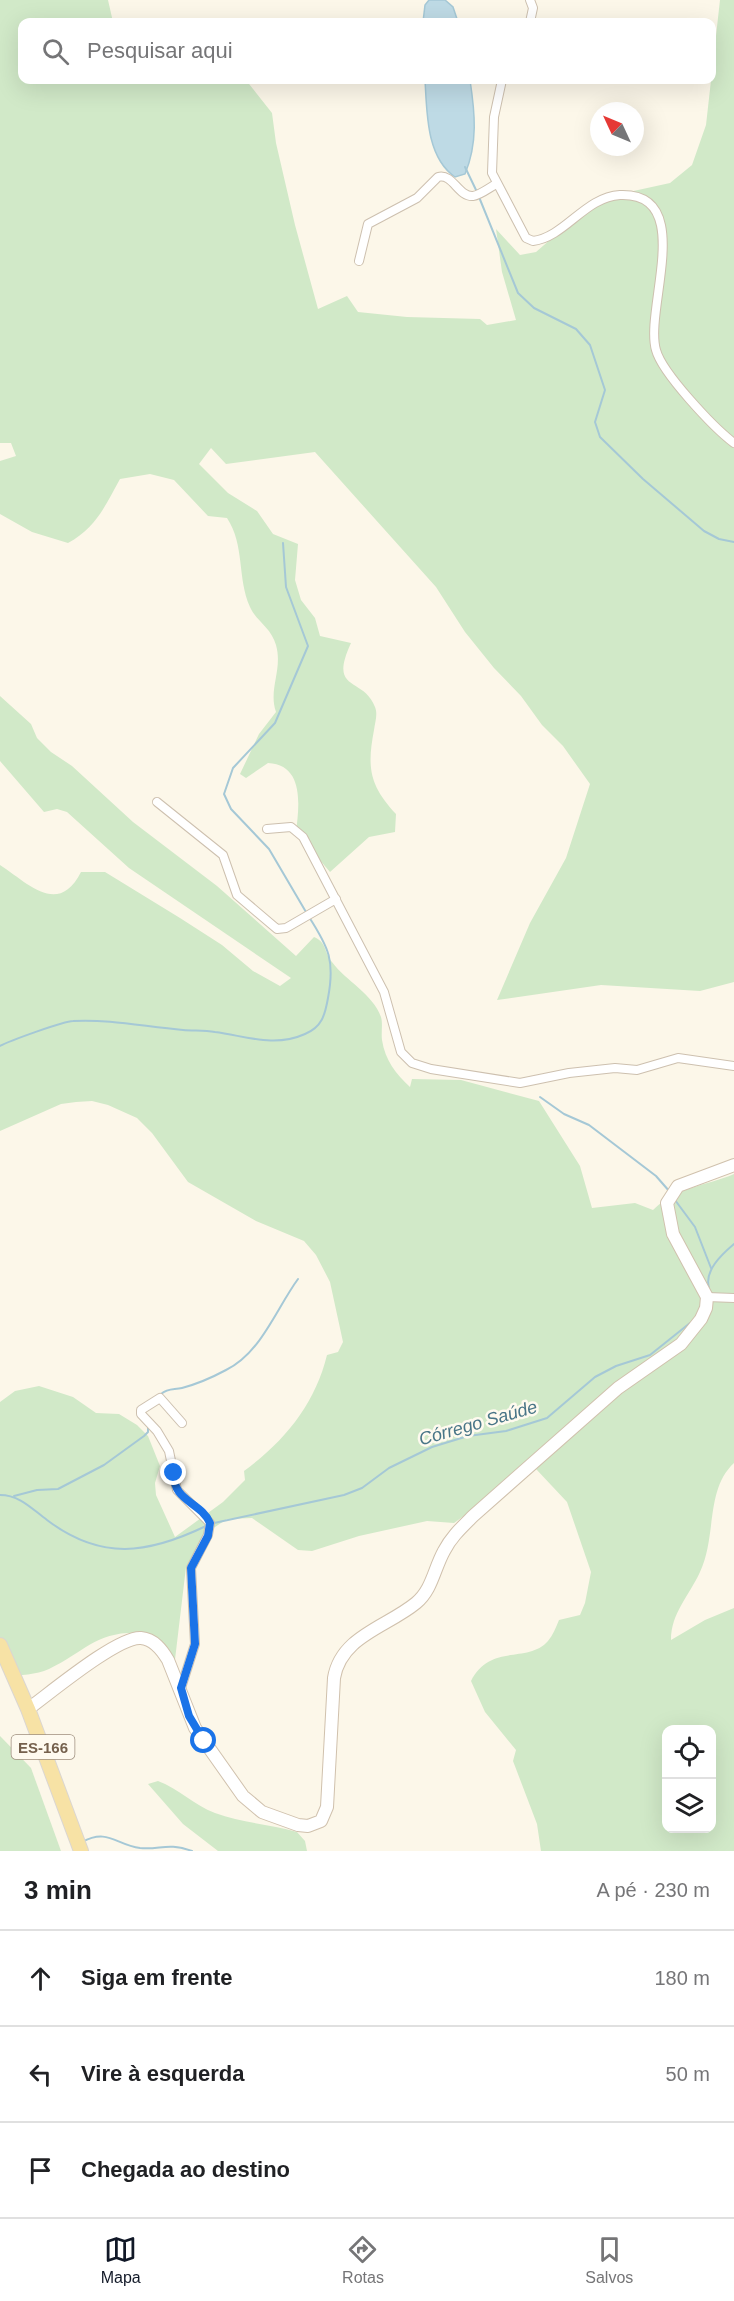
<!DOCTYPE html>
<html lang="pt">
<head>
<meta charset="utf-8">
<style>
	:root { --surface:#fff; --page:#f2f2f2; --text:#202124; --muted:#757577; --line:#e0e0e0; --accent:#111827 }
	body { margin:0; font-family:Helvetica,sans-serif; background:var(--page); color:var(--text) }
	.controls { position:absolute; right:18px; bottom:18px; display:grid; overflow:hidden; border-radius:12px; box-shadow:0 6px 24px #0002 }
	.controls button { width:54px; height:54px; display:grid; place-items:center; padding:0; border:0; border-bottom:2px solid var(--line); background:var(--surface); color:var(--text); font:30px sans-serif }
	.compass { position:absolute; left:590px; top:102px; width:54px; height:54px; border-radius:50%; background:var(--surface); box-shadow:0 6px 24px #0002; rotate:314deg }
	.stop { position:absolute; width:18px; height:18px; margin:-14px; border:4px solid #1a73e8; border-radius:50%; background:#fff }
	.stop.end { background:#1a73e8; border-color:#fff; box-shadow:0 2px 6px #0008 }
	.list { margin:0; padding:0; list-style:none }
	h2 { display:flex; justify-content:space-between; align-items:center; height:78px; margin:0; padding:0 24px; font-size:26px }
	h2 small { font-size:20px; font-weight:400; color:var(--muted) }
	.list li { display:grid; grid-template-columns:39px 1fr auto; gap:18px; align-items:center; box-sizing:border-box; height:96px; padding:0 24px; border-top:2px solid var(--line) }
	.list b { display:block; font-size:22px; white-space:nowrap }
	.list em { font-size:20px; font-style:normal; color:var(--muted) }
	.icon { flex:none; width:33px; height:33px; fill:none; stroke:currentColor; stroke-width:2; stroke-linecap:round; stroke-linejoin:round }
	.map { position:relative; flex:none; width:734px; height:1851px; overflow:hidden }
	.search { position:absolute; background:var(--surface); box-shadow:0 6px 24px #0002; left:18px; right:18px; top:18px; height:66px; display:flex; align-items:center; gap:15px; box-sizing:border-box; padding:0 21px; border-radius:12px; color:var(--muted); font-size:22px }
	.sheet { height:366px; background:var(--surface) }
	nav { display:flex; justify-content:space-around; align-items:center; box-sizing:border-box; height:84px; border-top:2px solid var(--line); background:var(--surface); font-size:16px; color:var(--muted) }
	nav a { display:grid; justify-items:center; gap:3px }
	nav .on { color:var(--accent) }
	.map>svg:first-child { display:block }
</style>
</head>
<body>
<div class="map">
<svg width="734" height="1851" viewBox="0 0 734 1851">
	<rect width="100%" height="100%" fill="#fcf7e9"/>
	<g fill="#d1e9c8" fill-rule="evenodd">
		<path d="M0,0H108L113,22H22V80H246L272,113L276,143L295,225L318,309L347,296L358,312L407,317L480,319L487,325L516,320L502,272L496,229L520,255L536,252L597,199L670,183L692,165L706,125L720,0H734V982L700,991L601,985L497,1000L530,923L566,858L590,784L563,746L542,725L521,696L494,668L465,632L436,587L315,452L226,464L211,448L199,464L228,493L257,511L273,534L298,544L295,580L301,600L315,618L320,636L351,643C328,693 363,676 375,707C378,714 375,722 374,730C367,767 369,785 396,814L395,832L369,837L330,872L296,832C299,807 305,765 268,763L246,778L240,774L259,734L276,712C268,689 283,670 276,645C271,627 256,621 250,607C237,578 245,545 227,518L208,516L174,480L150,474L120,479C105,506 96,528 68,543L32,532L0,514V461L16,456L11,443H0Z"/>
		<path d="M0,696L31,724L37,738L51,752L72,766L133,822L217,886L296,956L314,937C327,942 324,953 332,962C346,981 373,994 381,1017C383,1024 381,1033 382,1040C385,1060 396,1074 410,1087L412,1079L461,1080L539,1101L580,1166L592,1208L635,1203L653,1210C676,1187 706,1186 734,1174V1463C705,1490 717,1536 700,1572C689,1596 671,1613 671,1640L705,1620L734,1608V1851H541L537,1824L513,1761L516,1750L485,1712L471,1681C490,1643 528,1664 548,1641C553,1635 556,1627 559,1620L580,1615L585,1603L591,1572L567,1502L536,1469L523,1473L454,1523L427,1521L359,1536L312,1551L298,1550L252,1518L227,1519L212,1529L186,1567L174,1668L143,1633C97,1630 86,1651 49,1669C36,1675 20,1675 7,1676L0,1660V1402L15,1391L39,1386L73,1397L96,1413L119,1414L137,1425L148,1436L160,1466L155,1483L156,1495L175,1537L223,1502L245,1480L244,1471C285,1441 315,1404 327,1355L338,1352L343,1342L330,1282L316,1255L304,1241L256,1221L188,1182L152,1133L137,1118L108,1105L92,1101L76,1102L61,1104L0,1131V865C28,883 58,917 81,872H105L180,918L222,945L253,971L280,986L291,978L129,868L67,812L57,809L44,812L0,761ZM666,1730H712V1828H666Z"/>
		<path d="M0,1736L31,1768L61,1851H0Z"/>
		<path d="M158,1781C179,1789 194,1805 215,1813C241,1823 271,1824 297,1832L305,1841L307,1851H218L183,1824L148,1784Z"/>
	</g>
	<g fill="#bedae5" stroke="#a5c8d6" stroke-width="1.5">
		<path d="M429,0H445L453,7L458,22H423L425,5Z"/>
		<path d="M425,80H470C475,113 478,143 465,174L455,177C426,157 427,112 425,80Z"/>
	</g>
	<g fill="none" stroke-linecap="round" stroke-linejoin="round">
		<g stroke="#a5c8d6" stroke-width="2">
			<path d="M465,167L477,192"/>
			<path d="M479,197L518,293L534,308L576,329L590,345L605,390L595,422L600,437L643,479L704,531L719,539L734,542"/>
			<path d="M283,543L286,587L308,646L275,723L233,768L224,794L231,809L269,849L306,912"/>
			<path d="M0,1046C9,1041 64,1021 73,1021C111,1019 146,1027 183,1030C194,1031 204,1030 215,1032C246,1036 274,1048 305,1034C322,1027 325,1015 328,998C335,961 329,948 309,917"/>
			<path d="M540,1097L564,1114L589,1125L656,1176L670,1192"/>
			<path d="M675,1200L695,1227L711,1268"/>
			<path d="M709,1288C704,1271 721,1255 734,1244"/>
			<path d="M161,1394C168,1388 174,1390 182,1388C197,1384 213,1377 226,1370C261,1353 276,1309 298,1279"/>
			<path d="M0,1495C20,1495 32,1509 47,1520C101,1561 148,1554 206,1526"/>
			<path d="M14,1496L37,1490L58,1489L104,1465L144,1436L148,1432V1425"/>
			<path d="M214,1523L344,1495L362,1488L389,1468L432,1447L468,1436L506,1431L547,1418L595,1377L616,1366L650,1355L690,1323"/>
			<path d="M82,1842C108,1828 116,1845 140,1848C161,1850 167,1842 192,1851"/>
		</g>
		<g stroke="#cdc0af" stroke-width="10">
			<g id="street">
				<path d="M530,22L533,8L530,0"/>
				<path d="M502,80L494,117L492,173L526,238L533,241C565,237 585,197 620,195C697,192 644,309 656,350C662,373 714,428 734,443"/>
				<path d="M359,261L368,224L417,198L438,177C453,173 458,197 473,196C480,195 489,188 496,184"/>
				<path d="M157,802L223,855L237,895L277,929L286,928L336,899"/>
				<path d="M267,829L291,827L303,837L384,992L401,1052L412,1063L431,1069L520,1083L569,1073L615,1068L637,1070L678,1058L734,1066"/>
				<path d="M707,1297L734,1298"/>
				<path d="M181,1688L195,1644L191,1568L208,1535L210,1523L177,1490L169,1451L157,1431L141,1414V1410L160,1398L182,1423"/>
			</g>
		</g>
		<g stroke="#d0c1ad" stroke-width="14">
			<path id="secondary" d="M28,1709C49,1694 118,1636 141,1638C154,1639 162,1650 168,1660L195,1728L243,1796L262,1812L298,1825L308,1826L321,1821L327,1807L334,1678C341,1636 387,1627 416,1603C432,1590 434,1569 444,1551C451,1537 462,1527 473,1516L618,1388L681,1344L701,1319L706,1308L707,1297L673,1234L667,1203L678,1186L734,1165"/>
		</g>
		<g stroke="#dbd6d1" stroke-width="16">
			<path id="primary" d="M0,1645L28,1709L81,1851"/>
		</g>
		<use href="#street" stroke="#fff" stroke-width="8"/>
		<use href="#secondary" stroke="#fff" stroke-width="12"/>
		<use href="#primary" stroke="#f7e2a5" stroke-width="14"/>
	</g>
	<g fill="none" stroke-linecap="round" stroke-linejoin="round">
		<path stroke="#1a73e8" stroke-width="8" d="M174,1473C172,1501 201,1502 210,1523L208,1536L191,1568L195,1644L181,1688L189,1716L204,1741"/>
	</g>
	<g text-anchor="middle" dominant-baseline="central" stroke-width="5" stroke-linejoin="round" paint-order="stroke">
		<rect fill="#fefaef" stroke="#9e8f7e" stroke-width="1.5" x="11.5" y="1735" width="63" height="24" rx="4.5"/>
		<g font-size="15" font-weight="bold" fill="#75614d">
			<text x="43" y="1747">ES-166</text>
		</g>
		<g font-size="18" font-style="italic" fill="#487587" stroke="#fefaef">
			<text transform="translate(478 1423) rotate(-16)">Córrego Saúde</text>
		</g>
	</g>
</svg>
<div class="controls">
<button><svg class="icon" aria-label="locate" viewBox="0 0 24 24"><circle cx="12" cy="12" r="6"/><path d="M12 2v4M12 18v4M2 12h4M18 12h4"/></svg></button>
<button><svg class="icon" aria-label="layers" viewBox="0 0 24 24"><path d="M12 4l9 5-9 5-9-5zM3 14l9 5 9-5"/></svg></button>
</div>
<svg class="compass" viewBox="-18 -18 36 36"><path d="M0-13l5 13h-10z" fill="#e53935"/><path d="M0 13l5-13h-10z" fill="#757577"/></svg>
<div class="stop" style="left:204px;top:1741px"></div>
<div class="stop end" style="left:174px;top:1473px"></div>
<div class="search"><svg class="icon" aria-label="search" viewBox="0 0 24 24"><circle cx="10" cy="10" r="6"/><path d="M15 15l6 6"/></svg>Pesquisar aqui</div>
</div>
<section class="sheet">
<h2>3 min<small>A pé · 230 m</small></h2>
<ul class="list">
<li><svg class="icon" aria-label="ahead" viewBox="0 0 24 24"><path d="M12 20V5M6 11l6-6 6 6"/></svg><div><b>Siga em frente</b></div><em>180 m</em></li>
<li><svg class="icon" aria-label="left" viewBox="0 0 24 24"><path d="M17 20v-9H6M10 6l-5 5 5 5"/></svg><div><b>Vire à esquerda</b></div><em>50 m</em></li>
<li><svg class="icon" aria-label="arrive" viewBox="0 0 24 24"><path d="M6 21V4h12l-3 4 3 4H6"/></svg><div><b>Chegada ao destino</b></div></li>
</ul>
</section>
<nav>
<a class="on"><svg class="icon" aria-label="map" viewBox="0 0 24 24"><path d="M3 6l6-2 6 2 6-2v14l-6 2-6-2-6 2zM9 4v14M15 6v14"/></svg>Mapa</a>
<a><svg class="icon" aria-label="directions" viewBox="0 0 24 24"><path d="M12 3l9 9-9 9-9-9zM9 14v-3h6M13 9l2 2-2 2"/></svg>Rotas</a>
<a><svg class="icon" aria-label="saved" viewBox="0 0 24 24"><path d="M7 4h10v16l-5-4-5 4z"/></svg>Salvos</a>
</nav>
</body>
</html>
